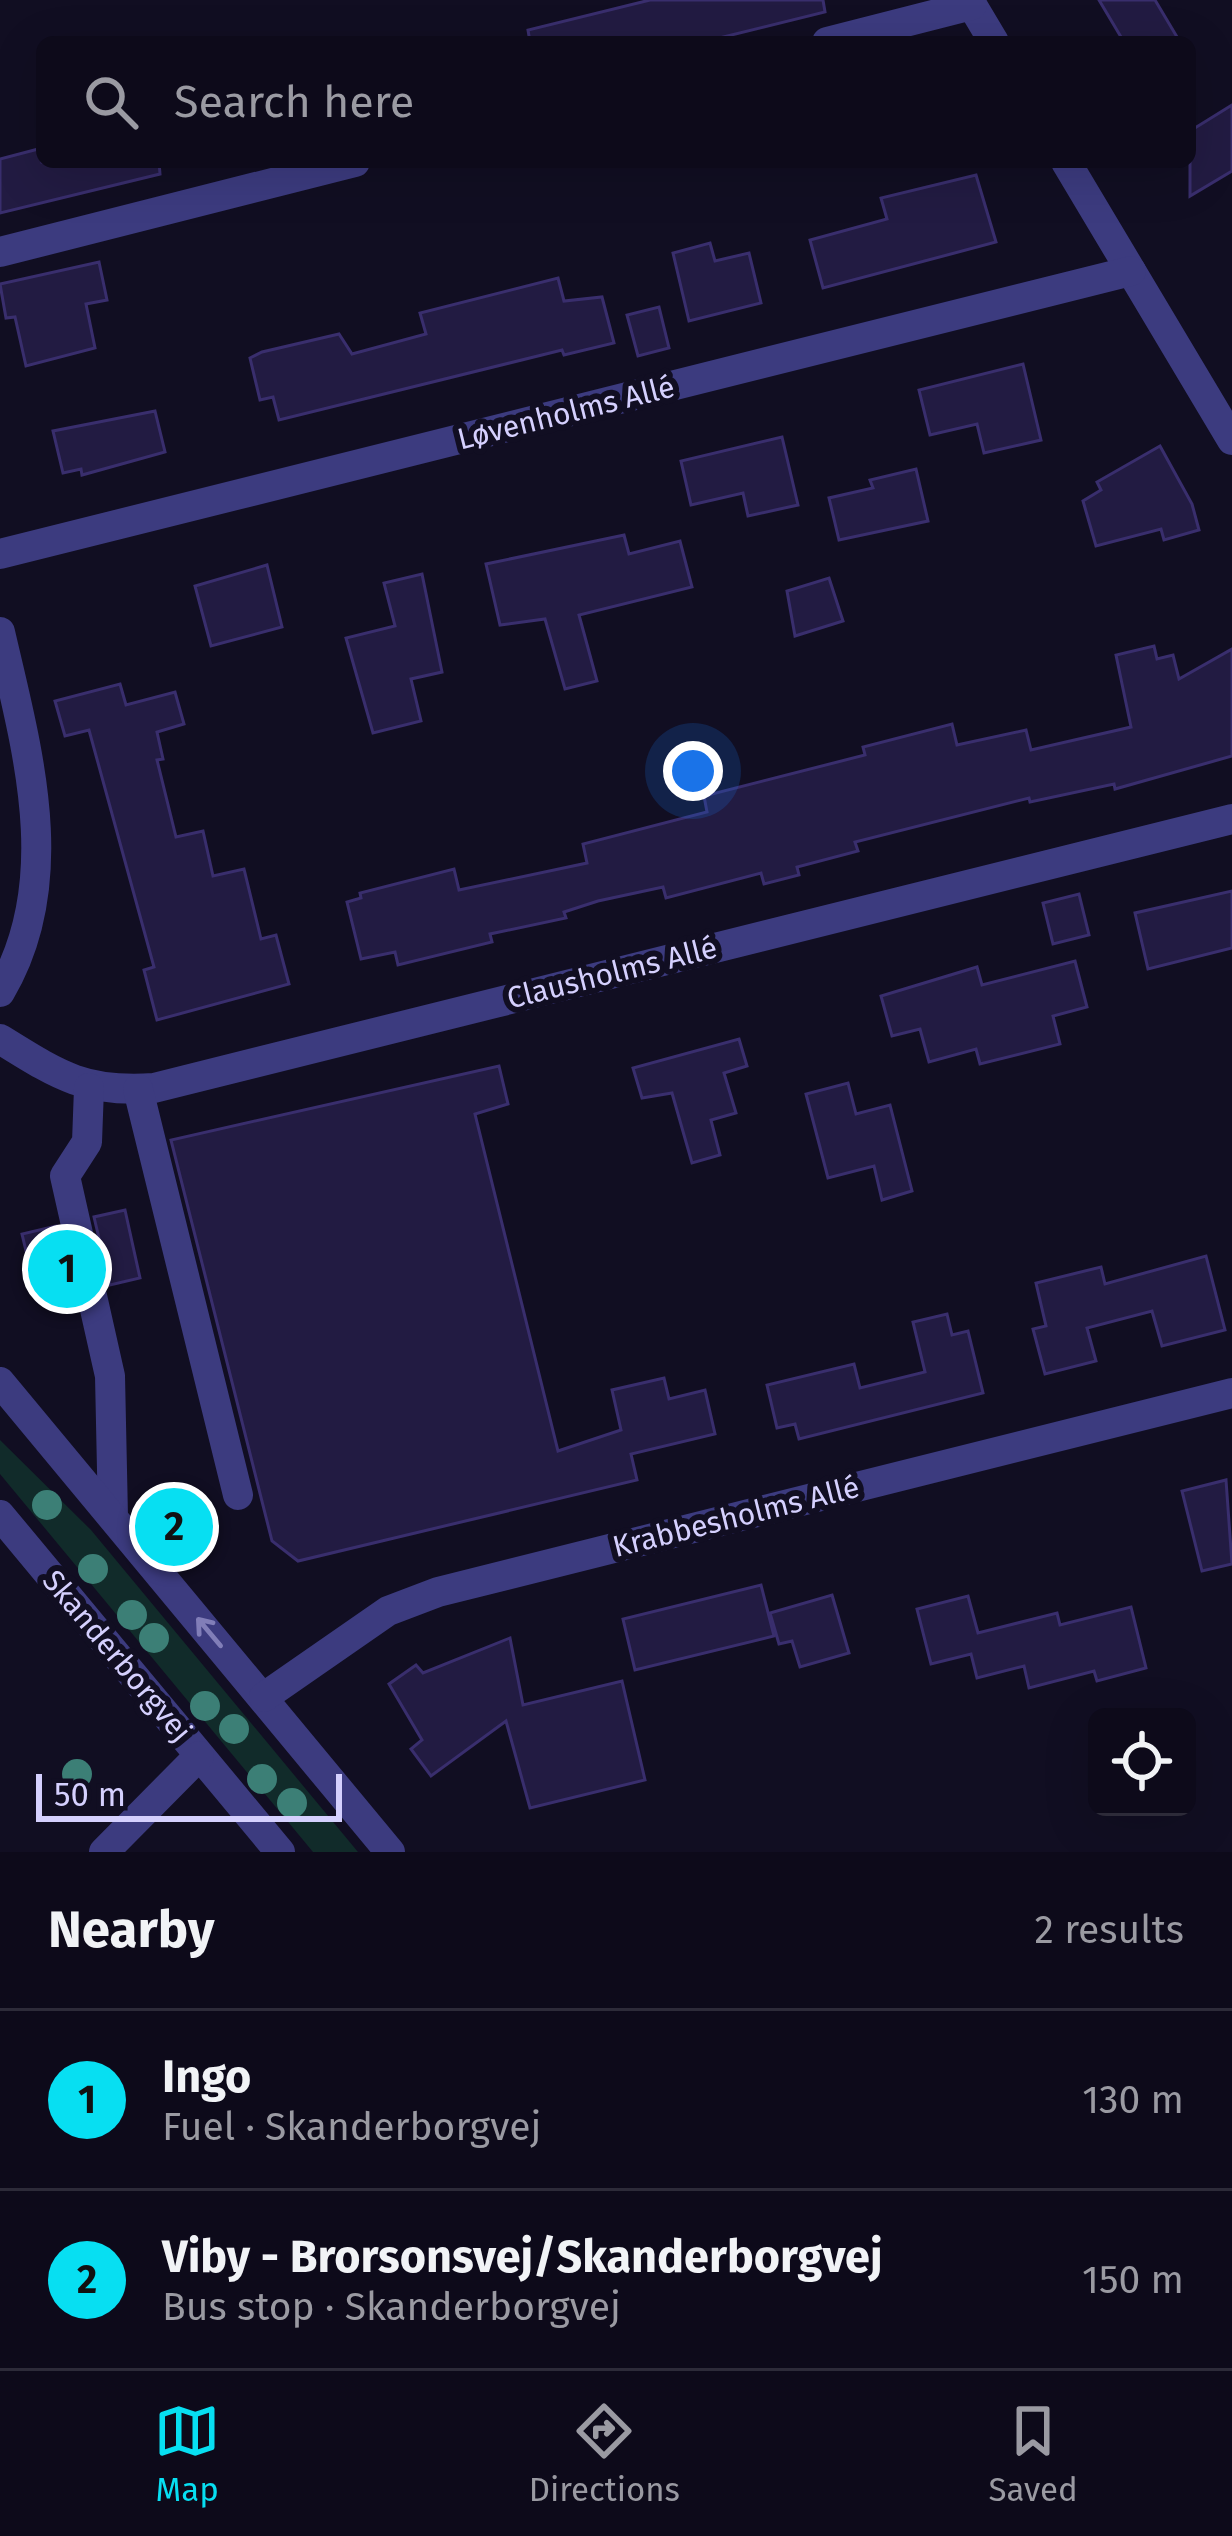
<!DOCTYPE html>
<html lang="en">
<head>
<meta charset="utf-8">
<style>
	:root { --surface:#0d0a1a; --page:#161323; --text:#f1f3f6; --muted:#9a9aa2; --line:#2d2b39; --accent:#07dff2 }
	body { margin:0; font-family:"Fira Sans",sans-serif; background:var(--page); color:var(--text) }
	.controls { position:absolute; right:36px; bottom:36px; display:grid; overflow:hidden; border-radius:18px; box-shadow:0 12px 48px #0002 }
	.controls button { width:108px; height:108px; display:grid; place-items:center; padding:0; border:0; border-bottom:3px solid var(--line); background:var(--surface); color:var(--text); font:60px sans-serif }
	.scale { position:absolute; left:36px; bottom:30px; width:306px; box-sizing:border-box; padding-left:12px; border:6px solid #d5d0fe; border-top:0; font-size:33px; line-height:42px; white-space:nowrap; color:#d5d0fe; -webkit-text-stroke:9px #110e22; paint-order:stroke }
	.you { position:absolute; left:693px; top:771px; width:42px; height:42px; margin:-30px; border:9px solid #fff; border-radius:50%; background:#1a73e8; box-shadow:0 0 0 18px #1a73e833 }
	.badge { display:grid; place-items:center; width:78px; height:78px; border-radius:50%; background:var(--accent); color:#111; font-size:39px; font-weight:700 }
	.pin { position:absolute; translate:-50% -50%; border:6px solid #fff; box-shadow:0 3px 12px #0006 }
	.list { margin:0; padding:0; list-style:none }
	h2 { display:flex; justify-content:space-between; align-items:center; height:156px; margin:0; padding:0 48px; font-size:51px }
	h2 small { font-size:39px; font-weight:400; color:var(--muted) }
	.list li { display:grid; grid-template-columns:78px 1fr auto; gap:36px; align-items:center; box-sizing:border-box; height:180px; padding:0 48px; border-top:3px solid var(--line) }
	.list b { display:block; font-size:45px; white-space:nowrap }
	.list p { margin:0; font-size:39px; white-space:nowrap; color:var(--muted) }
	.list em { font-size:39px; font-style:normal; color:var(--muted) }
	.icon { flex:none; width:66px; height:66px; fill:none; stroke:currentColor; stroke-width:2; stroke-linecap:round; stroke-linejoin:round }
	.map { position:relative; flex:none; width:1232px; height:1852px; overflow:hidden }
	.search { position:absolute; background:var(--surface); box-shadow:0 12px 48px #0002; left:36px; right:36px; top:36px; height:132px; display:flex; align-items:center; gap:30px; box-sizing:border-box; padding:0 42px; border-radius:18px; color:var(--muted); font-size:45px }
	.sheet { height:516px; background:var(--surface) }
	nav { display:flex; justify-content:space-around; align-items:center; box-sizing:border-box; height:168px; border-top:3px solid var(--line); background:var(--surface); font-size:33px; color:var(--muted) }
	nav a { display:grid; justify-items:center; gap:6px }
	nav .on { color:var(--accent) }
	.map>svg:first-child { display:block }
</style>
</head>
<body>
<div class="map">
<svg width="1232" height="1852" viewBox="0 0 1232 1852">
	<rect width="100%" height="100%" fill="#110e22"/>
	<path fill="#112b2a" d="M0,1440L91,1530L358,1852H313L0,1474Z"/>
	<g fill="#221b42" stroke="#392e6d" stroke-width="3">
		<path d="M650,0H823L825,12L703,42H530L528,30Z"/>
		<path d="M1099,0H1155L1180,42H1124Z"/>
		<path d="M1232,105V171L1190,196V131Z"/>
		<path d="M42,148V162H159L160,174L0,213V159Z"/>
		<path d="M976,175L996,242L823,288L810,240L887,219L881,198Z"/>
		<path d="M710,243L715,261L749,253L761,303L689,321L673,253Z"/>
		<path d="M99,262L107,300L86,304L95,348L26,366L15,317L6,318L0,284Z"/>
		<path d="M558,278L564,301L602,297L614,343L564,355L562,350L279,420L273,397L260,400L250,358L262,352L339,334L352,354L426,334L420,313Z"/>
		<path d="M659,307L669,348L638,356L627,315Z"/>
		<path d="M1023,364L1041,440L984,453L977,424L930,435L919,390Z"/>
		<path d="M155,411L165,452L82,475L81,469L63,473L53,431Z"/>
		<path d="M782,437L798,505L748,516L743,493L691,505L681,461Z"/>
		<path d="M1160,446L1192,504L1199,530L1164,540L1161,529L1096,546L1083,501L1101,490L1097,482Z"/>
		<path d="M916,469L928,521L839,540L829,498L873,488L870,480Z"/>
		<path d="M624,535L629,554L680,541L692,587L579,615L597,681L565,689L545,619L500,625L486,564Z"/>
		<path d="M267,565L282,627L211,646L195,586Z"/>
		<path d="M422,574L442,672L411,679L421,721L373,733L346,638L395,626L384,583Z"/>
		<path d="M829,578L843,621L795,636L787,591Z"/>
		<path d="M1154,646L1157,659L1173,655L1179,679L1232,649V756L1115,789L1114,784L1030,802L1029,798L855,842L858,851L797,867L799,875L764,884L761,873L666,898L663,887L598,901L564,912L566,918L490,934L492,942L398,965L395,952L361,959L347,902L361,898L360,893L454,869L459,890L587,863L583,844L707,812L704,796L865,755L863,747L952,724L957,745L1026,730L1031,750L1131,727L1116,655Z"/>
		<path d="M120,684L126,705L175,692L184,724L157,732L163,759L157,760L176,837L203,831L213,876L244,869L261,939L276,935L289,984L157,1020L144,970L154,967L89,730L65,736L55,701Z"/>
		<path d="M1232,891V948L1148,969L1135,913Z"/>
		<path d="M1079,894L1089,935L1053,944L1043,903Z"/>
		<path d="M1075,961L1087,1007L1053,1016L1060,1044L980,1064L976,1049L929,1062L920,1029L892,1036L881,996L977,967L982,985Z"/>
		<path d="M739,1039L747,1066L724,1073L736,1113L711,1120L720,1155L692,1163L672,1093L642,1098L633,1068Z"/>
		<path d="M499,1066L508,1104L475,1114L558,1451L621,1430L612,1390L664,1378L669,1399L705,1390L715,1434L631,1454L637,1480L298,1561L272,1541L171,1140Z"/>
		<path d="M848,1083L856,1114L890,1105L912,1191L882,1200L874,1166L828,1178L806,1094Z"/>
		<path d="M125,1210L140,1278L110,1285L94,1217Z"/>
		<path d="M56,1226L71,1294L38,1301L22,1234Z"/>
		<path d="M1206,1256L1225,1330L1162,1346L1152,1311L1087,1328L1096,1361L1045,1374L1033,1329L1046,1326L1036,1283L1101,1267L1105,1284Z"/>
		<path d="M947,1314L952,1335L968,1331L983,1393L799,1439L795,1424L777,1428L767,1385L854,1364L860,1388L925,1372L913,1322Z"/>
		<path d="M1226,1480L1232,1564L1202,1571L1182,1491Z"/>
		<path d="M761,1585L774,1636L635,1670L623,1619Z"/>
		<path d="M832,1595L849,1653L800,1667L792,1641L779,1644L770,1613Z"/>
		<path d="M968,1596L978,1633L1057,1613L1060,1625L1131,1607L1146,1668L1097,1681L1094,1671L1029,1688L1024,1666L977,1678L971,1654L931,1664L917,1609Z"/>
		<path d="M510,1638L523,1705L622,1681L645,1780L530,1808L506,1721L431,1776L411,1749L422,1740L389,1684L416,1665L423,1673Z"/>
	</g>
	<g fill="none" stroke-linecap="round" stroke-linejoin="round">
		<g stroke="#3c3b7f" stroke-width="30">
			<path d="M969,0L994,42"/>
			<path d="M827,42L972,5"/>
			<path d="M1066,162L1232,440"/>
			<path d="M0,252L355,162"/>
			<path d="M0,554L1131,271"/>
			<path d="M0,632C27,749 66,881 0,992"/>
			<path d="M0,1039C58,1075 84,1093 154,1088L1232,819"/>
			<path d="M89,1088L87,1142L65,1176L110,1376L113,1517"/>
			<path d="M138,1089L238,1495"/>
			<path d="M0,1382L390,1852"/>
			<path d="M0,1515L280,1852"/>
			<path d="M264,1697L388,1611L438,1592L1232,1393"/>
			<path d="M104,1852L199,1756"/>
		</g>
	</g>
	<g fill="#3c7f76">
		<circle cx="47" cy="1505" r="15"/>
		<circle cx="93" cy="1569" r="15"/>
		<circle cx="132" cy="1615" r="15"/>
		<circle cx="154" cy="1638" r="15"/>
		<circle cx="205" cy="1706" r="15"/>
		<circle cx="234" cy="1729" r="15"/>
		<circle cx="77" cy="1774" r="15"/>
		<circle cx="262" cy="1779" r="15"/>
		<circle cx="292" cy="1803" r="15"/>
	</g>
	<defs><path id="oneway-shaft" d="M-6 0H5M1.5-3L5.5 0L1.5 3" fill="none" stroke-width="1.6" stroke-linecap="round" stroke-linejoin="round" transform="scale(3)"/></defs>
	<use stroke="#817eb8" href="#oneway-shaft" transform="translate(209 1632) rotate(-130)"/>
	<g text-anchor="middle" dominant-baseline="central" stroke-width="12" stroke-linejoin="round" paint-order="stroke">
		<g font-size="30" fill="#d5d0fe" stroke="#110e22">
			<text transform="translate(566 413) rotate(-14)">Løvenholms Allé</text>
			<text transform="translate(612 973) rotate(-14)">Clausholms Allé</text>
			<text transform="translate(736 1517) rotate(-14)">Krabbesholms Allé</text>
			<text transform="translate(117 1656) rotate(50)">Skanderborgvej</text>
		</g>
	</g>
</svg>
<div class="controls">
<button><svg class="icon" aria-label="locate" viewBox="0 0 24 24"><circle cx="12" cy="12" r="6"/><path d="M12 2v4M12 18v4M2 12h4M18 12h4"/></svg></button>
</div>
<div class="scale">50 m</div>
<div class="you"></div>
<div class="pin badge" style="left:67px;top:1269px">1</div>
<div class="pin badge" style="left:174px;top:1527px">2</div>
<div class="search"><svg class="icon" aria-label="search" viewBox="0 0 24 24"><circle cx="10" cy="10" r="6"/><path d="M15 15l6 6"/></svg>Search here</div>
</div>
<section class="sheet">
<h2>Nearby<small>2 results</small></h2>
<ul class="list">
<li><span class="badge">1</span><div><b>Ingo</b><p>Fuel · Skanderborgvej</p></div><em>130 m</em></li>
<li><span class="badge">2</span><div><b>Viby - Brorsonsvej/Skanderborgvej</b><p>Bus stop · Skanderborgvej</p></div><em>150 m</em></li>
</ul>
</section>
<nav>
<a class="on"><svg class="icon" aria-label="map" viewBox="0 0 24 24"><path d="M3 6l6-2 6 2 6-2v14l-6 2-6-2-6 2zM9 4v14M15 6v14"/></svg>Map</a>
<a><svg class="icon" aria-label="directions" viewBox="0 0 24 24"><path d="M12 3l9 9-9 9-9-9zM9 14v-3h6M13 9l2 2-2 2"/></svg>Directions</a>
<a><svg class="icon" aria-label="saved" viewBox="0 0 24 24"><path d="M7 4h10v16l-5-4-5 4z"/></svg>Saved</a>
</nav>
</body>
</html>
